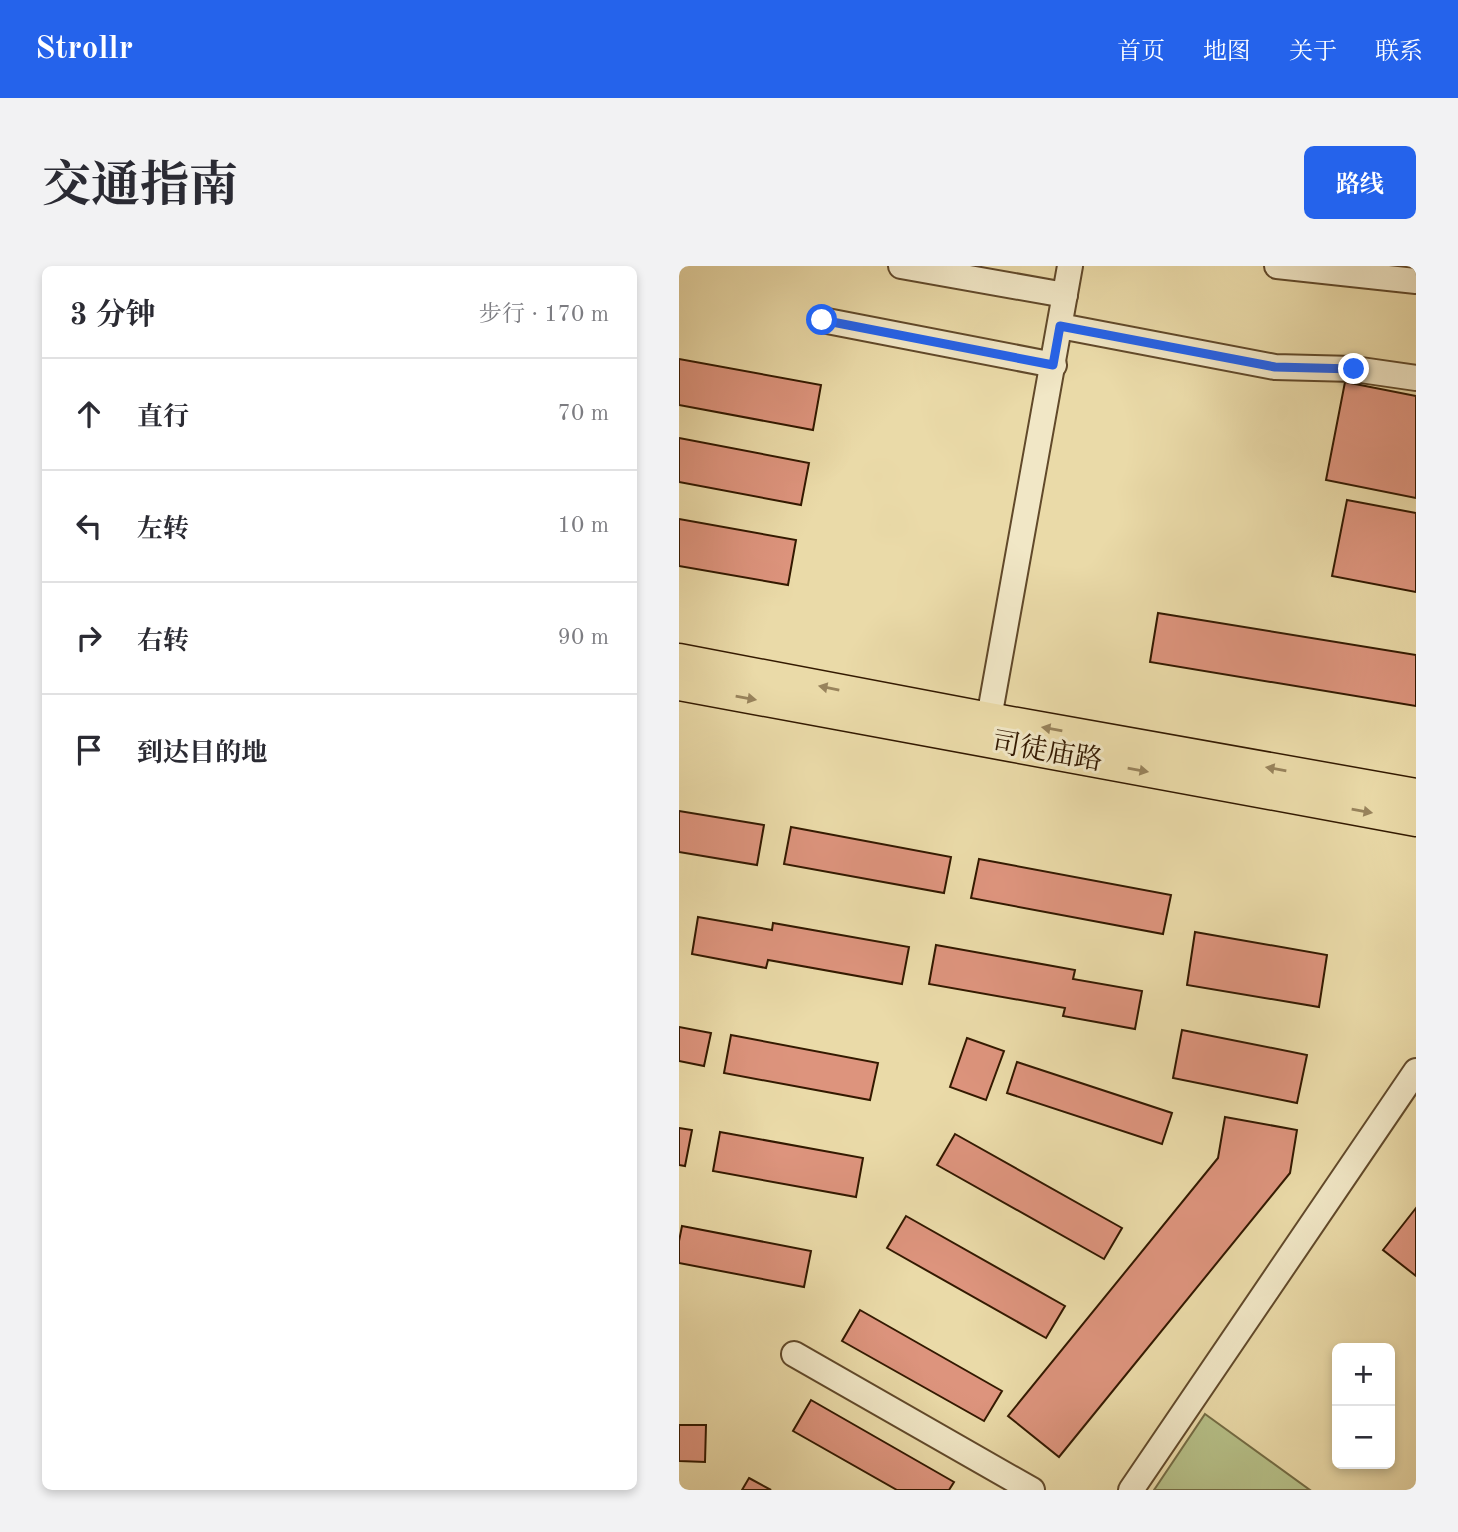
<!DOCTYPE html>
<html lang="zh">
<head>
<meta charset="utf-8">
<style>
	:root { --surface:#fff; --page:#f2f2f3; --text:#2b2b33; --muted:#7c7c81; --line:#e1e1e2; --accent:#2563eb }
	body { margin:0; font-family:"Old Standard TT","Noto Serif SC",serif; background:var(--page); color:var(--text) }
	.controls { position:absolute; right:21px; bottom:21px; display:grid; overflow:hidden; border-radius:10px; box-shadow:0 4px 10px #0003 }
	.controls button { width:63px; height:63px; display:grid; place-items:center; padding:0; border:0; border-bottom:2px solid var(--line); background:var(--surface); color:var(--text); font:35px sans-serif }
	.stop { position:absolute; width:21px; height:21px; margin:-16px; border:5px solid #2563eb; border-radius:50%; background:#fff }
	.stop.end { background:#2563eb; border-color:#fff; box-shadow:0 2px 7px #0008 }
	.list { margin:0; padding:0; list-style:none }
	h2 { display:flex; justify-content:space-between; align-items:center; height:91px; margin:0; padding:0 28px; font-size:30px }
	h2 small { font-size:23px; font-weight:400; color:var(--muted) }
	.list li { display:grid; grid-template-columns:46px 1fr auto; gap:21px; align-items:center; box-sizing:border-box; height:112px; padding:0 28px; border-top:2px solid var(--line) }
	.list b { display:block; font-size:26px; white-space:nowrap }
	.list em { font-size:23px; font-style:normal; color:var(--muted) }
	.icon { flex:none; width:38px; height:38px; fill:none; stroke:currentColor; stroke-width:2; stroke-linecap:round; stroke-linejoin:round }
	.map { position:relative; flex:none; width:737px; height:1224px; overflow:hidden; border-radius:10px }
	header { display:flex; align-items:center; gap:42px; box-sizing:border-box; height:98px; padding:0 35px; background:var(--accent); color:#fff }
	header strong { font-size:33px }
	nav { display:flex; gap:38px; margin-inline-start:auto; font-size:24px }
	.intro { display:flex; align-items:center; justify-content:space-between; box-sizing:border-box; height:168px; padding:0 42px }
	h1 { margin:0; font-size:49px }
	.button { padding:18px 32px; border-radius:10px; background:var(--accent); color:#fff; font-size:24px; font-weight:700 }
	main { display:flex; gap:42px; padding:0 42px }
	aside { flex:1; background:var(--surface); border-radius:10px; box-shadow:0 4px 10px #0003 }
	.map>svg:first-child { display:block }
</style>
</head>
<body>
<header>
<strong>Strollr</strong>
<nav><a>首页</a><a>地图</a><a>关于</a><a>联系</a></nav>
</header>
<div class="intro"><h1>交通指南</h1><a class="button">路线</a></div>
<main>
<aside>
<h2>3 分钟<small>步行 · 170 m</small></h2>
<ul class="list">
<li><svg class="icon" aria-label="ahead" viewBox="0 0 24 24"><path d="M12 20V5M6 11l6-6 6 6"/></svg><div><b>直行</b></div><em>70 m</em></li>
<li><svg class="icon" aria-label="left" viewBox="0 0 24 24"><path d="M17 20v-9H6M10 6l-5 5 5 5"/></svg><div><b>左转</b></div><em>10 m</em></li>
<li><svg class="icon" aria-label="right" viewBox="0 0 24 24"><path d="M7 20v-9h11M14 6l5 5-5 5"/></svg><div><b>右转</b></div><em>90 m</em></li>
<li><svg class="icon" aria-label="arrive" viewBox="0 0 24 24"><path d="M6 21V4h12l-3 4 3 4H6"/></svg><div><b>到达目的地</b></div></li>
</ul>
</aside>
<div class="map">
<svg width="737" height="1224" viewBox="0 0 737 1224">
	<rect width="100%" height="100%" fill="#eadaa8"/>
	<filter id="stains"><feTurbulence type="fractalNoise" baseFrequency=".00286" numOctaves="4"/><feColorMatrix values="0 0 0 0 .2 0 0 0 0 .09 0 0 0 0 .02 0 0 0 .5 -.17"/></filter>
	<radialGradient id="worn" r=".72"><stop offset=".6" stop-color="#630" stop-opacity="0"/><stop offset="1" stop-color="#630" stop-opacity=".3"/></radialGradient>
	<path fill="#b6c088" stroke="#746c44" stroke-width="2" d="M526,1148L631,1224H475Z"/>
	<g fill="#dd947d" stroke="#331900" stroke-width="2">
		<path d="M0,93L142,119L134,164L0,139Z"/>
		<path d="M666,116L737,130V232L647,214Z"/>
		<path d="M0,172L130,197L122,239L0,216Z"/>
		<path d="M668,234L737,247V326L653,310Z"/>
		<path d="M0,253L117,274L109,319L0,300Z"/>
		<path d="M479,347L737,389V440L471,396Z"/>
		<path d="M0,545L85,559L78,599L0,586Z"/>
		<path d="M112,561L272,591L265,627L105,598Z"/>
		<path d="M300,593L492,629L484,668L292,632Z"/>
		<path d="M19,651L93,664L94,657L230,681L223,718L89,694L87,702L13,688Z"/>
		<path d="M516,666L648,689L640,741L508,719Z"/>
		<path d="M257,679L396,704L394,713L463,725L456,763L384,750L386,742L250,718Z"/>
		<path d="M0,761L32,767L25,800L0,795Z"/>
		<path d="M503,764L628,789L618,837L494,812Z"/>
		<path d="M52,769L199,797L191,834L45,807Z"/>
		<path d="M288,772L325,785L307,834L271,821Z"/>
		<path d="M338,796L493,847L483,878L328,827Z"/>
		<path d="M546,851L618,864L611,907L380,1191L329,1150L539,892Z"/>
		<path d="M0,862L13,864L6,900L0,899Z"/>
		<path d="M41,866L184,892L177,931L34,905Z"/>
		<path d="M276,868L443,962L425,993L258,899Z"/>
		<path d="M737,942V1010L704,984Z"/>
		<path d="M227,950L386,1040L367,1072L208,982Z"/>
		<path d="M3,960L132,985L125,1021L0,997V975Z"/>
		<path d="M181,1044L323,1125L305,1155L163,1075Z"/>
		<path d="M132,1134L275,1216L270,1224H218L114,1165Z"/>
		<path d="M0,1159H27L26,1196L0,1195Z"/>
		<path d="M70,1212L92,1224H63Z"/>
	</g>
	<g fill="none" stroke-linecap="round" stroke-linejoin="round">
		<g stroke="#61492a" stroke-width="28">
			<g id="minor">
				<path d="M222,0L386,29"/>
				<path d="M598,0L737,15"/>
				<path d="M143,54L375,99"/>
				<path d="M381,60L596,101L675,103L737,112"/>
				<path d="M310,452L391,0"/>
				<path d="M115,1088L353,1224"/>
				<path d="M452,1224L737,805"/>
			</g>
		</g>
		<g stroke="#331900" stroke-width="33">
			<g id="major">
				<path d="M0,393L310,452L737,528"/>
				<path d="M0,419L737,555"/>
			</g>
		</g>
		<use href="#minor" stroke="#f1e7c6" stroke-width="24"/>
		<use href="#major" stroke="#eadaa8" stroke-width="30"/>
	</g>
	<defs><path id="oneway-solid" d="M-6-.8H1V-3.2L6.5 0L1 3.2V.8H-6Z" transform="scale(1.75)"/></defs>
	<g fill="#98835c">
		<use href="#oneway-solid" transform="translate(150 422) rotate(-169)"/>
		<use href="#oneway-solid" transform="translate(67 432) rotate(10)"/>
		<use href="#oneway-solid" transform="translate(373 463) rotate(-170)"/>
		<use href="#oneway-solid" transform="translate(597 503) rotate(-170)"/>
		<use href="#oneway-solid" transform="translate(459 504) rotate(10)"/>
		<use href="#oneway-solid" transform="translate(683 545) rotate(10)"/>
	</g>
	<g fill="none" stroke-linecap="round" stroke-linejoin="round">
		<path stroke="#2563eb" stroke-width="9" d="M143,54L374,99L381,60L596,101L675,103"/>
	</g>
	<g text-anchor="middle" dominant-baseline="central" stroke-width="6" stroke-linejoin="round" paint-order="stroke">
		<g font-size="28" fill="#331900" stroke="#f1e7c6">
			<text transform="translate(368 487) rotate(10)">司徒庙路</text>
		</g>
	</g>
	<rect width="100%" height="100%" filter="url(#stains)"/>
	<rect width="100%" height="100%" fill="url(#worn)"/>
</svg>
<div class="controls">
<button>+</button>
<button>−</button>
</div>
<div class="stop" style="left:143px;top:54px"></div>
<div class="stop end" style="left:675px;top:103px"></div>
</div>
</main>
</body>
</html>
